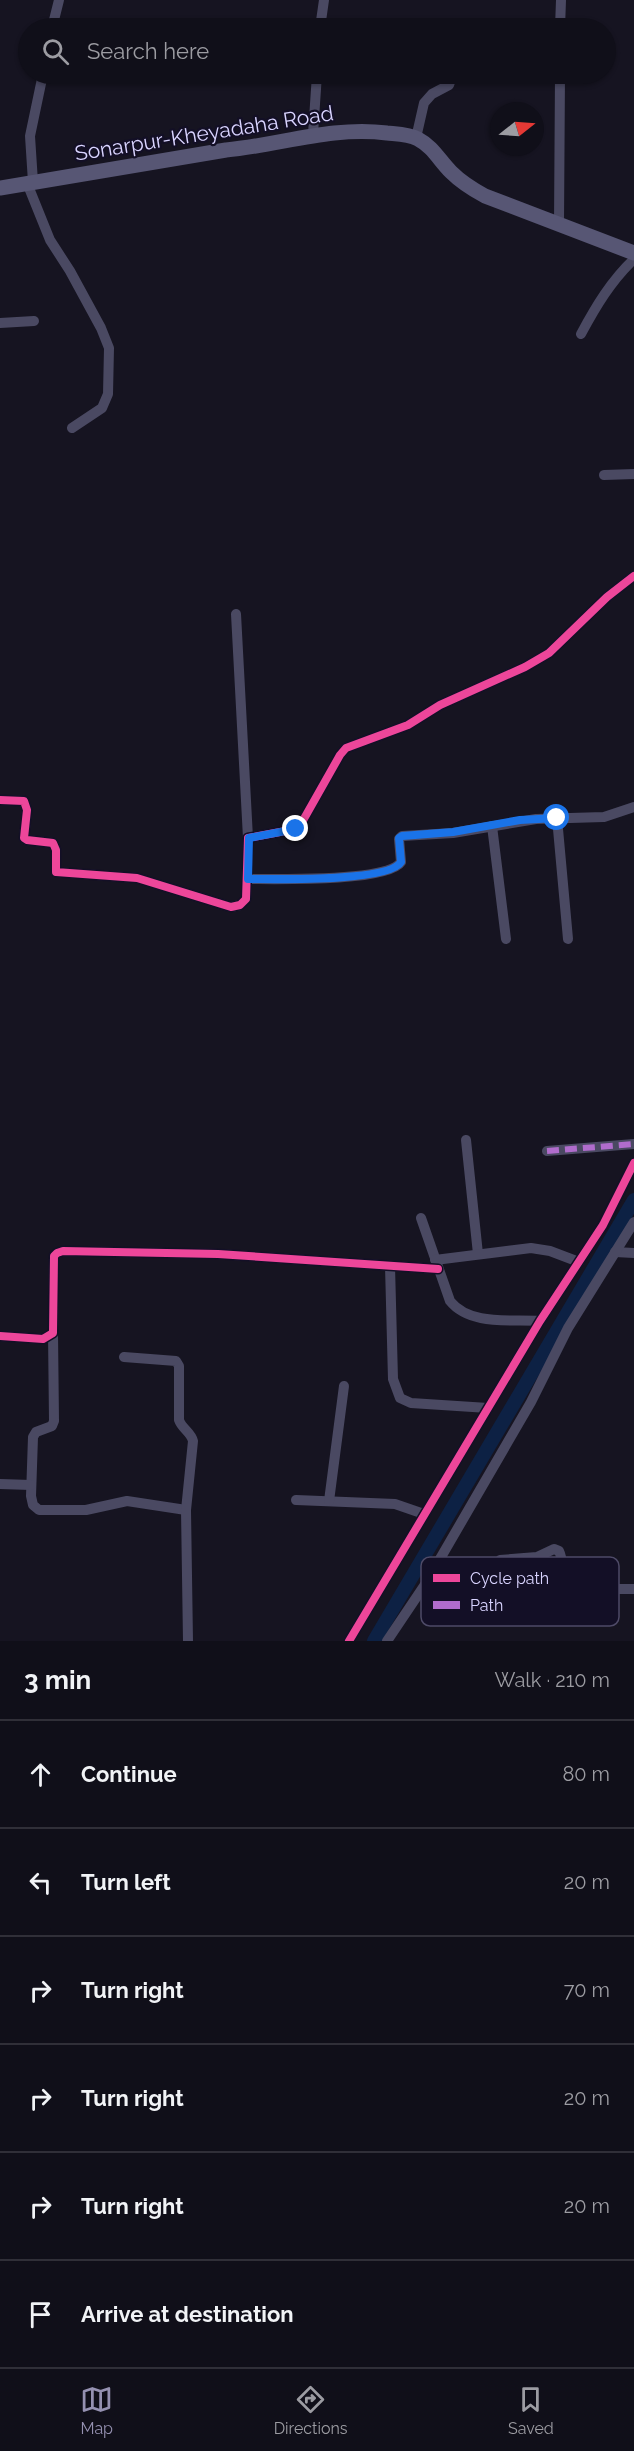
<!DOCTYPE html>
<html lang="en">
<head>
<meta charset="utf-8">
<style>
	:root { --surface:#100f19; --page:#191822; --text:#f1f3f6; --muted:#9c9ca2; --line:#302f38; --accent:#9591b1 }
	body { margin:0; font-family:Raleway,sans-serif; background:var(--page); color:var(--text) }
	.compass { position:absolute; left:490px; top:102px; width:54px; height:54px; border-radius:50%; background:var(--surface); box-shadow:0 2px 4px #0004; rotate:73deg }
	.stop { position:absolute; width:18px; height:18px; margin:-14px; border:4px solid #1a73e8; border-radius:50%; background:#fff }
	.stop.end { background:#1a73e8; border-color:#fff; box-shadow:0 2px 6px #0008 }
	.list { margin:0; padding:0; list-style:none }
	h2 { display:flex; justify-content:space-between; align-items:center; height:78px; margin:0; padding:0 24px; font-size:26px }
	h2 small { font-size:20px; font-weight:400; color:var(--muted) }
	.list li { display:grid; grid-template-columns:39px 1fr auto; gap:18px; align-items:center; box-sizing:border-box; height:108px; padding:0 24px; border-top:2px solid var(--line) }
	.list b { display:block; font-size:22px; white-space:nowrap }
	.list em { font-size:20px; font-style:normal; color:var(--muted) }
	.icon { flex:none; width:33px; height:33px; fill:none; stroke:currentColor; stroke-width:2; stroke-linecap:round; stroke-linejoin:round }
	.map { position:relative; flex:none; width:634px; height:1641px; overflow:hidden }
	.search { position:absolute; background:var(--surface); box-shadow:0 2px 4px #0004; left:18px; right:18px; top:18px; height:66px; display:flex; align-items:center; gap:15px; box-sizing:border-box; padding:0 21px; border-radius:33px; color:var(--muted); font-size:22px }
	.sheet { height:726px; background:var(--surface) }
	nav { display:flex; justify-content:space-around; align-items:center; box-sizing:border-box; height:84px; border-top:2px solid var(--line); background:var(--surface); font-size:16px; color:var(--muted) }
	nav a { display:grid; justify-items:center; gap:3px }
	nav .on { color:var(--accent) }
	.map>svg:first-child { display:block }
</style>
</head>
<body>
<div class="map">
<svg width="634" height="1641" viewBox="0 0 634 1641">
	<rect width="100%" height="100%" fill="#161421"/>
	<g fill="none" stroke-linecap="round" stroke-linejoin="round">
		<path stroke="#0d2144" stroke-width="14" d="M374,1641L634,1200"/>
		<g stroke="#4a4962" stroke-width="10">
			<path d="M52,28L59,0"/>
			<path d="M320,28L324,0"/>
			<path d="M560,28L561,0"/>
			<path d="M313,134L317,74"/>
			<path d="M416,138L424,103L432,94L449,85L453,74"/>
			<path d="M33,182L30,136L43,74"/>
			<path d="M27,183L50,240L70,271L101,328L109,348L108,394L102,408L72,428"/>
			<path d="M559,223L560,74"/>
			<path d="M0,323L34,321"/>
			<path d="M581,334C596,306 611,281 634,259"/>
			<path d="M604,475L634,474"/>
			<path d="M236,614L248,838"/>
			<path d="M0,800L24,801L27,810L24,838L27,840L53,843L56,850V872L137,878L231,907L240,905L246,899L248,838L296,829L301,824L340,755L346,748L408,725L440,705L525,667L549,653L607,597L634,576"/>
			<path d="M557,818L568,939"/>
			<path d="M492,826L506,939"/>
			<path d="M248,879C274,879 388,882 401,862L399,839L402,836L453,833L536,819L604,817L634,807"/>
			<path d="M466,1140L478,1254"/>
			<path d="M547,1151L634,1144"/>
			<path d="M421,1218L450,1301C470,1326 511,1319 540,1321"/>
			<path d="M615,1252L634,1253"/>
			<path d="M435,1260L531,1248L550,1251L579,1262"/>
			<path d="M390,1266L393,1379L400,1398L411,1403L488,1408"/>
			<path d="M53,1333L54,1421L52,1426L36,1432L33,1437L31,1496L33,1505L39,1510H86L127,1501L186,1510"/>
			<path d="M0,1336L43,1339L53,1333L54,1256L57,1253L63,1251L218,1254L438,1269"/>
			<path d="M124,1357L176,1361L179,1366V1420C182,1429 191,1432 193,1441L186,1510L188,1641"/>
			<path d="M0,1484L31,1485"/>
			<path d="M296,1500L395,1504L424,1514"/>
			<path d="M329,1501L344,1386"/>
			<path d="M434,1569L489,1576L500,1560L537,1557L554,1549L559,1551C565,1563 560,1581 570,1589H634"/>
			<path d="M349,1641L540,1321L603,1225L634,1163"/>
			<path d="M387,1641L426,1583L531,1402L568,1328L634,1222"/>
		</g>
		<path stroke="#575674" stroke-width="15" d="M0,188L226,150C281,145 331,126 387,133C397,134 409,134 418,139C433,147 439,160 451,172C461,182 472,189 485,196L634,253"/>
		<path stroke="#b06ccc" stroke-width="6" stroke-dasharray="12 6" stroke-linecap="butt" d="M547,1151L634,1144"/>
		<g stroke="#130f26" stroke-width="11">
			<g id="cycleway">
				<path d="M0,800L24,801L27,810L24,838L27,840L53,843L56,850V872L137,878L231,907L240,905L246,899L248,838L296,829L301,824L340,755L346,748L408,725L440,705L525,667L549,653L607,597L634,576"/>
				<path d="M0,1336L43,1339L53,1333L54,1256L57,1253L63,1251L218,1254L438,1269"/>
				<path d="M349,1641L540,1321L603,1225L634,1163"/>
			</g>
		</g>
		<use href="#cycleway" stroke="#ed469a" stroke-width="8"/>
	</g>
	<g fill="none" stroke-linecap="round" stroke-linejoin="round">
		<path stroke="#1a73e8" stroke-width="8" d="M296,829L249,838L248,879C274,879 389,882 401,862L399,838L402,836L453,832L520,820L557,818"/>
	</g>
	<g text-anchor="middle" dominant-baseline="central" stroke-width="4.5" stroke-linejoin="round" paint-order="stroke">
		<g font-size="21" fill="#d9d4ff" stroke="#130f26">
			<text transform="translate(204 133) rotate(-9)">Sonarpur-Kheyadaha Road</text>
		</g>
	</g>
	<rect x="421" y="1557" width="198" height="69" rx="9" fill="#130f26" stroke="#4e4a67" stroke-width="1.5"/>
	<rect x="433" y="1574" width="27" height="8" fill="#ed469a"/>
	<rect x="433" y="1601" width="27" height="8" fill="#b06ccc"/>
	<g font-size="16" fill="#d9d4ff">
		<text x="470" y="1584">Cycle path</text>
		<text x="470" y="1611">Path</text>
	</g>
</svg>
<svg class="compass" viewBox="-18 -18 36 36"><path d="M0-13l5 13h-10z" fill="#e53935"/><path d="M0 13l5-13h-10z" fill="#9c9ca2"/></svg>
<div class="stop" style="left:557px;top:818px"></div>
<div class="stop end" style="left:296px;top:829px"></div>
<div class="search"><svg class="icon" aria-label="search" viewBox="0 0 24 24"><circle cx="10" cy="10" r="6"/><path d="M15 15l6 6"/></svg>Search here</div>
</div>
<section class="sheet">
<h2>3 min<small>Walk · 210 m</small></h2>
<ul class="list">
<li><svg class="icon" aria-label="ahead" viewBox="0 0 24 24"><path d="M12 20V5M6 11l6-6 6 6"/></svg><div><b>Continue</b></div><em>80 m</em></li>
<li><svg class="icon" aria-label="left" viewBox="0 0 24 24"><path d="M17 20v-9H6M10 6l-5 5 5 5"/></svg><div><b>Turn left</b></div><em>20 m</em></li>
<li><svg class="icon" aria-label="right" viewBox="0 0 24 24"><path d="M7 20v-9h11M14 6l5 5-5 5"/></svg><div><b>Turn right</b></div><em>70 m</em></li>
<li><svg class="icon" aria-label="right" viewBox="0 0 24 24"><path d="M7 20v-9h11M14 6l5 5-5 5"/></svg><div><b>Turn right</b></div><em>20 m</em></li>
<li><svg class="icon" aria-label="right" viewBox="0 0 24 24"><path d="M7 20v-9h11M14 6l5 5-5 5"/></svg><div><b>Turn right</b></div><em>20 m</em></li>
<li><svg class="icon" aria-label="arrive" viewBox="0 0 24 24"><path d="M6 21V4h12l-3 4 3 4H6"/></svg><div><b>Arrive at destination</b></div></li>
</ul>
</section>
<nav>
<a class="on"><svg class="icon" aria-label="map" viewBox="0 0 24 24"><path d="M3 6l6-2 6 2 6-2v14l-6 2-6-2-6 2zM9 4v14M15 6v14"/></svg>Map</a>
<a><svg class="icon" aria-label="directions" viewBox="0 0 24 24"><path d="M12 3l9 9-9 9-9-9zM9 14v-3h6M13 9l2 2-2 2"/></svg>Directions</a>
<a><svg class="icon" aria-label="saved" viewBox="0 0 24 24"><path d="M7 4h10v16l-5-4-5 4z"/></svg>Saved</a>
</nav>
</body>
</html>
